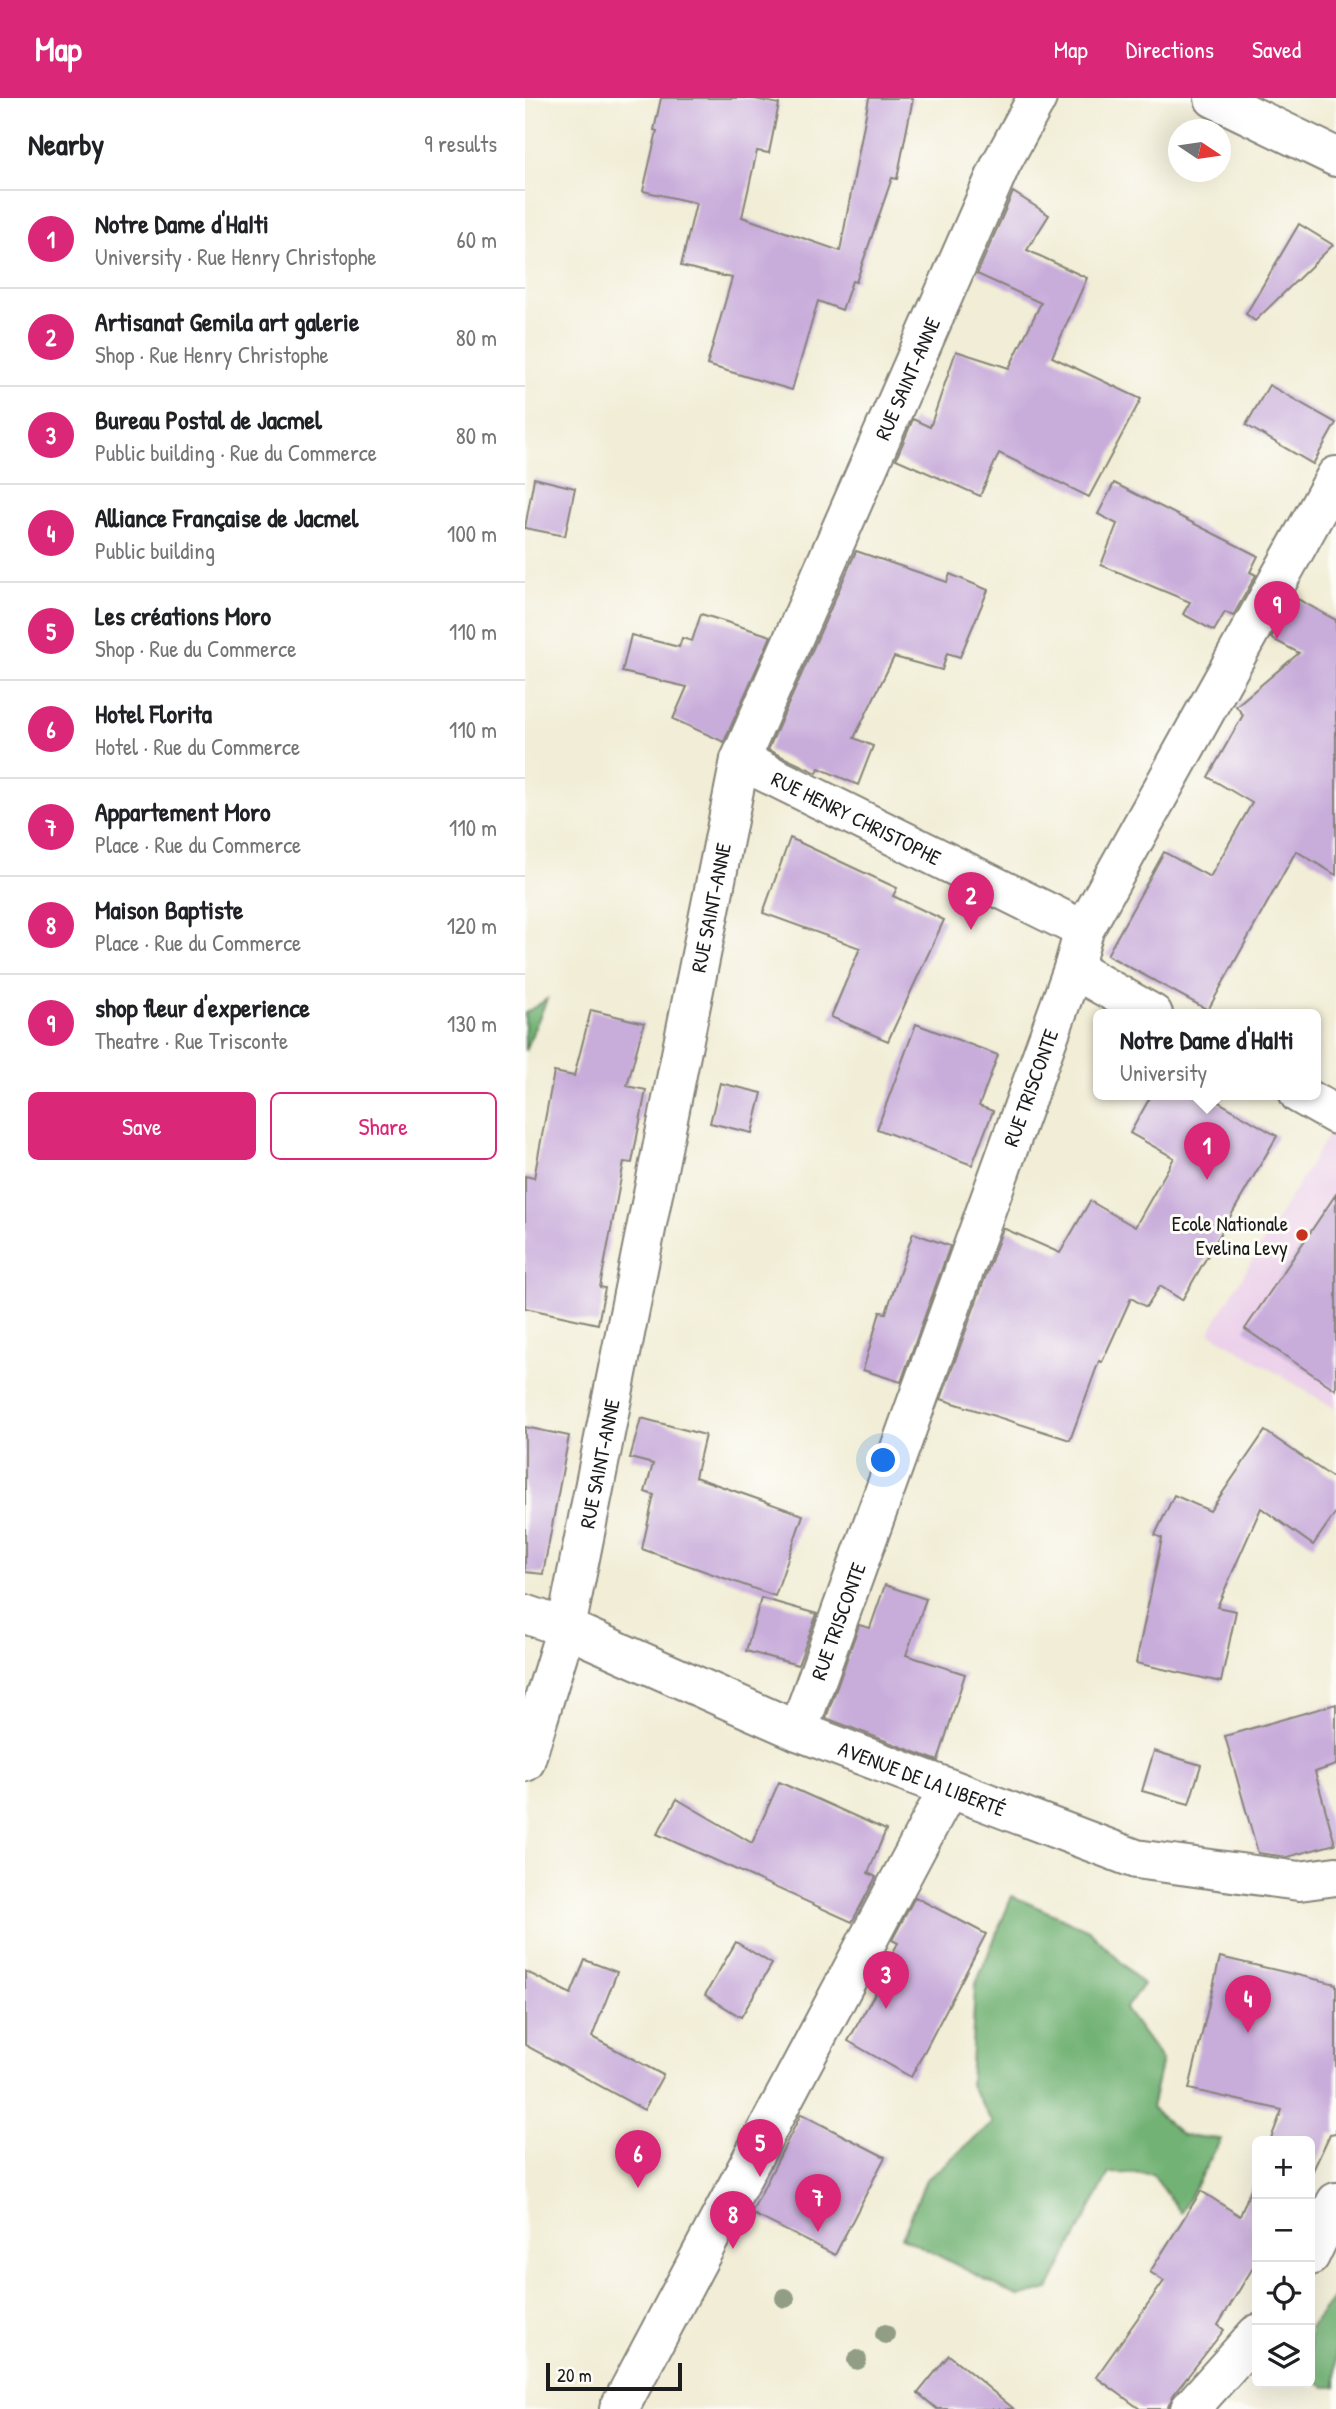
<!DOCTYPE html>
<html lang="en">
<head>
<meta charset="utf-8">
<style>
	:root { --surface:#fff; --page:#f2f2f2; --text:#202124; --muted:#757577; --line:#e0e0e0; --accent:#db2777 }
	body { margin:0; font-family:"Patrick Hand",sans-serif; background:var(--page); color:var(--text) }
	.controls { position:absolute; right:21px; bottom:21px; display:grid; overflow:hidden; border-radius:10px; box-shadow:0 7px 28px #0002 }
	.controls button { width:63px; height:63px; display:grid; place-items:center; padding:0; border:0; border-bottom:2px solid var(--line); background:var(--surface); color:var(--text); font:35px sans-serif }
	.compass { position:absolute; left:643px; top:21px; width:63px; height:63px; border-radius:50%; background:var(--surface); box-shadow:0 7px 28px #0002; rotate:103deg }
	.scale { position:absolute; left:21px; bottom:18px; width:136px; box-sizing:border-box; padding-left:7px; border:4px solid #1c1c1c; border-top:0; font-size:19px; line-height:24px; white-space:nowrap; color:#1c1c1c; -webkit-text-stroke:5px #fdfcf7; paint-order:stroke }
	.you { position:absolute; left:359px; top:1363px; width:24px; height:24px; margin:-18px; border:5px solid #fff; border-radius:50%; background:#1a73e8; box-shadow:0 0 0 10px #1a73e833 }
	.badge { display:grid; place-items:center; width:46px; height:46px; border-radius:50%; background:var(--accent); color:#fff; font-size:23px; font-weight:700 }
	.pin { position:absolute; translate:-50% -58px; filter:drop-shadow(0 2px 4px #0008) }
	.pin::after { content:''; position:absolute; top:37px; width:24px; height:21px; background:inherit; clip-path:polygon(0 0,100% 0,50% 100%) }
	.popup { position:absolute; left:568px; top:911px; width:228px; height:91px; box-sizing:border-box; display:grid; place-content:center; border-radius:10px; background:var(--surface); filter:drop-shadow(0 2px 5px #0005); font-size:23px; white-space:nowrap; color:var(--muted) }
	.popup b { font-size:26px; color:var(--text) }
	.popup::after { content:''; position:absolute; left:50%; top:100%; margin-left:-14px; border:14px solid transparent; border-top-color:var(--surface) }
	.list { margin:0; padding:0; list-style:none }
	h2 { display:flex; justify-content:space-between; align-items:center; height:91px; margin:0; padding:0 28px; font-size:30px }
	h2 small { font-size:23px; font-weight:400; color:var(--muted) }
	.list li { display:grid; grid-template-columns:46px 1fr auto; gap:21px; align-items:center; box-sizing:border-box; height:98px; padding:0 28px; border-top:2px solid var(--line) }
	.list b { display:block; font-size:26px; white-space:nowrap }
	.list p { margin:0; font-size:23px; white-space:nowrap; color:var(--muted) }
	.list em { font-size:23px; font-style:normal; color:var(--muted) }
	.actions { display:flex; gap:14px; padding:21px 28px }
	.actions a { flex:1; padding:16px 0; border:2px solid var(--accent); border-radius:10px; text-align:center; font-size:24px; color:var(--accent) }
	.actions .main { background:var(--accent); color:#fff }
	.icon { flex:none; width:38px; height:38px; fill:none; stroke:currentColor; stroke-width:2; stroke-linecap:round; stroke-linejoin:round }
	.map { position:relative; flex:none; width:811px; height:2311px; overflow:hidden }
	header { display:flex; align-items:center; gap:42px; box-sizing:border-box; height:98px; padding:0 35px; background:var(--accent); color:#fff }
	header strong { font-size:33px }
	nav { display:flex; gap:38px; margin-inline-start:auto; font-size:24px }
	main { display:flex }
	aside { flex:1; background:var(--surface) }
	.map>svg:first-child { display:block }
</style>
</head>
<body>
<header>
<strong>Map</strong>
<nav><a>Map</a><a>Directions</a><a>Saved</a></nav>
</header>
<main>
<aside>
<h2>Nearby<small>9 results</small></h2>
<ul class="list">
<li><span class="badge">1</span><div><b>Notre Dame d'HaIti</b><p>University · Rue Henry Christophe</p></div><em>60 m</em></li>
<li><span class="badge">2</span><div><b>Artisanat Gemila art galerie</b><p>Shop · Rue Henry Christophe</p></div><em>80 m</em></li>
<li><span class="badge">3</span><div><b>Bureau Postal de Jacmel</b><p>Public building · Rue du Commerce</p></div><em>80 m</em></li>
<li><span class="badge">4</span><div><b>Alliance Française de Jacmel</b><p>Public building</p></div><em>100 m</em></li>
<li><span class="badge">5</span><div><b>Les créations Moro</b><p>Shop · Rue du Commerce</p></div><em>110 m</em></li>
<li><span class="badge">6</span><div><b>Hotel Florita</b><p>Hotel · Rue du Commerce</p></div><em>110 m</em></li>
<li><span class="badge">7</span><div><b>Appartement Moro</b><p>Place · Rue du Commerce</p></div><em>110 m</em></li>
<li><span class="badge">8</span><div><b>Maison Baptiste</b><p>Place · Rue du Commerce</p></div><em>120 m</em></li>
<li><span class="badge">9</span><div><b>shop fleur d'experience</b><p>Theatre · Rue Trisconte</p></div><em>130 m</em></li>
</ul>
<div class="actions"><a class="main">Save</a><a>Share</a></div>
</aside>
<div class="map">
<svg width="811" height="2311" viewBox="0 0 811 2311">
	<rect width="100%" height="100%" fill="#fdfcf7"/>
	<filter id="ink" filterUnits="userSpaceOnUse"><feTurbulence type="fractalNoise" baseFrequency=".0143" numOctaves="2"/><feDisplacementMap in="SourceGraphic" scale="14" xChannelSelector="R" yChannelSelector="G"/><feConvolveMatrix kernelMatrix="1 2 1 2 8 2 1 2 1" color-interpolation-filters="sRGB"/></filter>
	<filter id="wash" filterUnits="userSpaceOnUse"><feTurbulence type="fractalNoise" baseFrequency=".00686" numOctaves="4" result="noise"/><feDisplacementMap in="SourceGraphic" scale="28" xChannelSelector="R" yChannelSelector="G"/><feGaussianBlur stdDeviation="1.57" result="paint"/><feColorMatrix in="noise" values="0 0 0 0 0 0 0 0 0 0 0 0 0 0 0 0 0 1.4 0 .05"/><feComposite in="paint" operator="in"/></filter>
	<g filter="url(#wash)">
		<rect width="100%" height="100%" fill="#f1edd6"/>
		<path fill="#ecd1ea" d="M804,1035L811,1039V1311L684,1234Z"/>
		<g fill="#72b274" stroke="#476748" stroke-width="2">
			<path d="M22,901L0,953V915Z"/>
			<path d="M487,1798L564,1832L618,1886L600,1911L637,1962L626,2010L657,2037L696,2041L656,2115L627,2076L584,2075L524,2191L494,2199L377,2139L401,2082L468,2025L445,1987L450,1888Z"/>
			<path d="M811,2197V2289H800L785,2278V2230Z"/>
		</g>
		<g id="blocks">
			<g fill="#c8acda">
				<path d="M136,0H225L254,6L244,55L232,53L217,119L315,153L344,0H388L372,81L367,80L331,184L327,183L317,212L293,203L267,292L182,267L207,180L156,168L171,105L118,93L132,33L129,32Z"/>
				<path d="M488,94L524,117L502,152L562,180L527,259L616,301L564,399L474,355L455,398L371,361L388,321L405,329L431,253L484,270L516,205L452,176Z"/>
				<path d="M774,126L808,147L730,223L721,216Z"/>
				<path d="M744,287L811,325L788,366L721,327Z"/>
				<path d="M9,380L50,390L40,438L0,430Z"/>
				<path d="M589,385L733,458L725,474L731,477L708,518L700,514L689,533L658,516L665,504L576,467L592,426L573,416Z"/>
				<path d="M331,453L422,484L425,476L463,492L435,559L422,555L417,572L369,559L329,640L348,648L333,687L294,670L292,675L243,652Z"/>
				<path d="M769,499L811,522V777L771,753L683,912L582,857L639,754L685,779L727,705L683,679L718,617L711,608L774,555L746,540Z"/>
				<path d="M176,516L246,538L199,644L148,621L162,589L97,574L106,537L154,549L157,540L167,543Z"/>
				<path d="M265,740L372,790L368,798L419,822L363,943L306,919L335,850L238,815Z"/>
				<path d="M66,912L119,925L102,988L121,992L107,1065L99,1064L75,1189L80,1190L73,1226L0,1210V1078L9,1080L29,974L49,978Z"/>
				<path d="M391,926L473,957L454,1008L468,1013L447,1067L352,1031Z"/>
				<path d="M195,985L237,995L227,1035L185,1025Z"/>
				<path d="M627,996H680L752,1038L657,1202L635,1188L621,1209L606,1200L577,1264L574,1263L545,1342L416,1301L478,1130L535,1155L565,1103L610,1129L649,1060L605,1035Z"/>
				<path d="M811,1096V1292L720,1231Z"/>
				<path d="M388,1135L425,1148L376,1284L338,1272L355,1214L361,1215Z"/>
				<path d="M116,1320L180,1337L170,1379L278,1417L250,1498L117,1451L129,1397L120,1394L128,1366L105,1360Z"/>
				<path d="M0,1329L44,1338L18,1476L0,1474Z"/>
				<path d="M740,1333L811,1382V1414L788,1447L736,1410L692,1509L711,1513L696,1584L611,1565L637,1440L630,1437L649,1397L685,1413Z"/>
				<path d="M360,1487L401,1501L381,1557L440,1576L413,1663L301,1620L334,1527L345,1530Z"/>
				<path d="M236,1500L292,1516L273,1567L221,1553Z"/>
				<path d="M811,1606V1667L790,1674L810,1746L762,1759L733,1755L700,1638Z"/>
				<path d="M629,1653L676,1667L664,1706L617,1693Z"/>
				<path d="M254,1684L361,1732L343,1775L351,1779L327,1824L132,1736L152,1701L227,1745Z"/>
				<path d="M390,1799L461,1836L386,1979L323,1943L356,1885L352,1884L373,1845L367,1842Z"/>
				<path d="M211,1844L247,1866L216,1919L180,1897Z"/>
				<path d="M695,1859L811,1886V2035L805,2036L785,2079V2043H745L757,2012L664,1991Z"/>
				<path d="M60,1862L92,1874L67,1939L138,1977L119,2012L0,1947V1873L46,1896Z"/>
				<path d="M276,2016L360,2059L310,2157L226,2115Z"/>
				<path d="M732,2075V2163L693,2227L699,2232L649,2296L642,2311H615L571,2279L639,2183L625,2174L676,2093L715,2118Z"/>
				<path d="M424,2257L489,2311H412L393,2295Z"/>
			</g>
		</g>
	</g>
	<g filter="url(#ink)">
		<use href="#blocks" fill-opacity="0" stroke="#868479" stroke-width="2"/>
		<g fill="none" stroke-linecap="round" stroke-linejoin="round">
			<g stroke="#868479" stroke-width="42">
				<g id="minor">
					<path d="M689,0L811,59"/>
					<path id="s1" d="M215,662L559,832"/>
					<path d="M548,871L628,916"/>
					<path d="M774,996L811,1017"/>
					<path id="s2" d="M0,1516L41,1530L273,1633L611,1761L774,1783L811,1778"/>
					<path id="s3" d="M273,1633L548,871L559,832L811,378"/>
					<path id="s4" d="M0,1664L41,1530L215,662L476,66L512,0"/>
					<path d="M785,2158L811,2104"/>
					<path d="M94,2311L423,1691"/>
					<path d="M665,2311L732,2236"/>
				</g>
			</g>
			<use href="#minor" stroke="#fff" stroke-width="38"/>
		</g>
		<g fill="#929d85">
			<circle cx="260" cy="2200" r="10"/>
			<circle cx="360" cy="2236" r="10"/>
			<circle cx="332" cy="2262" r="10"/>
		</g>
	</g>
	<circle fill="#c8321e" stroke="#fdfcf7" stroke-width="2.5" cx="777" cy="1137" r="7"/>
	<g text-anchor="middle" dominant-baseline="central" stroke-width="6" stroke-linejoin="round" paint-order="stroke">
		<g font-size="21" fill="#1c1c1c" stroke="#fdfcf7">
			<text stroke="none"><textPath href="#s4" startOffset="1442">RUE SAINT-ANNE</textPath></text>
			<text stroke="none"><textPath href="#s1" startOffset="130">RUE HENRY CHRISTOPHE</textPath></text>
			<text stroke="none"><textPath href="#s4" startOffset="875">RUE SAINT-ANNE</textPath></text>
			<text stroke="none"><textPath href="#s3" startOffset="684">RUE TRISCONTE</textPath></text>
			<text stroke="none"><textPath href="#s4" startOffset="308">RUE SAINT-ANNE</textPath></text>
			<text stroke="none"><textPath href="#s3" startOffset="117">RUE TRISCONTE</textPath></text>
			<text stroke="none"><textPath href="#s2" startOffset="430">AVENUE DE LA LIBERTÉ</textPath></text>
		</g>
		<g font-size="21" fill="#1c1c1c" stroke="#fdfcf7" text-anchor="end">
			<text x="763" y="1125">Ecole Nationale<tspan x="763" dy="24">Evelina Levy</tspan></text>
		</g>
	</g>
</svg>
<div class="controls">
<button>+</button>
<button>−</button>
<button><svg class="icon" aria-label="locate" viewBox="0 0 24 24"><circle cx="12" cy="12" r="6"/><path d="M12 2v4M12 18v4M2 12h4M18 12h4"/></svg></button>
<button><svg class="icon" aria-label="layers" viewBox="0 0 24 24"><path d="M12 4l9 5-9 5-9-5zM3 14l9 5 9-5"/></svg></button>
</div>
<svg class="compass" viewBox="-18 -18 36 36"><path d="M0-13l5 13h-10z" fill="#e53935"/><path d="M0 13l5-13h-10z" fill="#757577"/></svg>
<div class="scale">20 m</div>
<div class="you"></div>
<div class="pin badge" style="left:682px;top:1082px">1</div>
<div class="popup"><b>Notre Dame d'HaIti</b>University</div>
<div class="pin badge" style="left:446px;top:832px">2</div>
<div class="pin badge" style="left:361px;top:1911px">3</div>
<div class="pin badge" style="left:723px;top:1935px">4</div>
<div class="pin badge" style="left:235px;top:2079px">5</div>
<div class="pin badge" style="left:113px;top:2090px">6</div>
<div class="pin badge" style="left:293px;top:2134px">7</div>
<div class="pin badge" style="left:208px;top:2151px">8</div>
<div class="pin badge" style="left:752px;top:541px">9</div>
</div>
</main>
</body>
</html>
